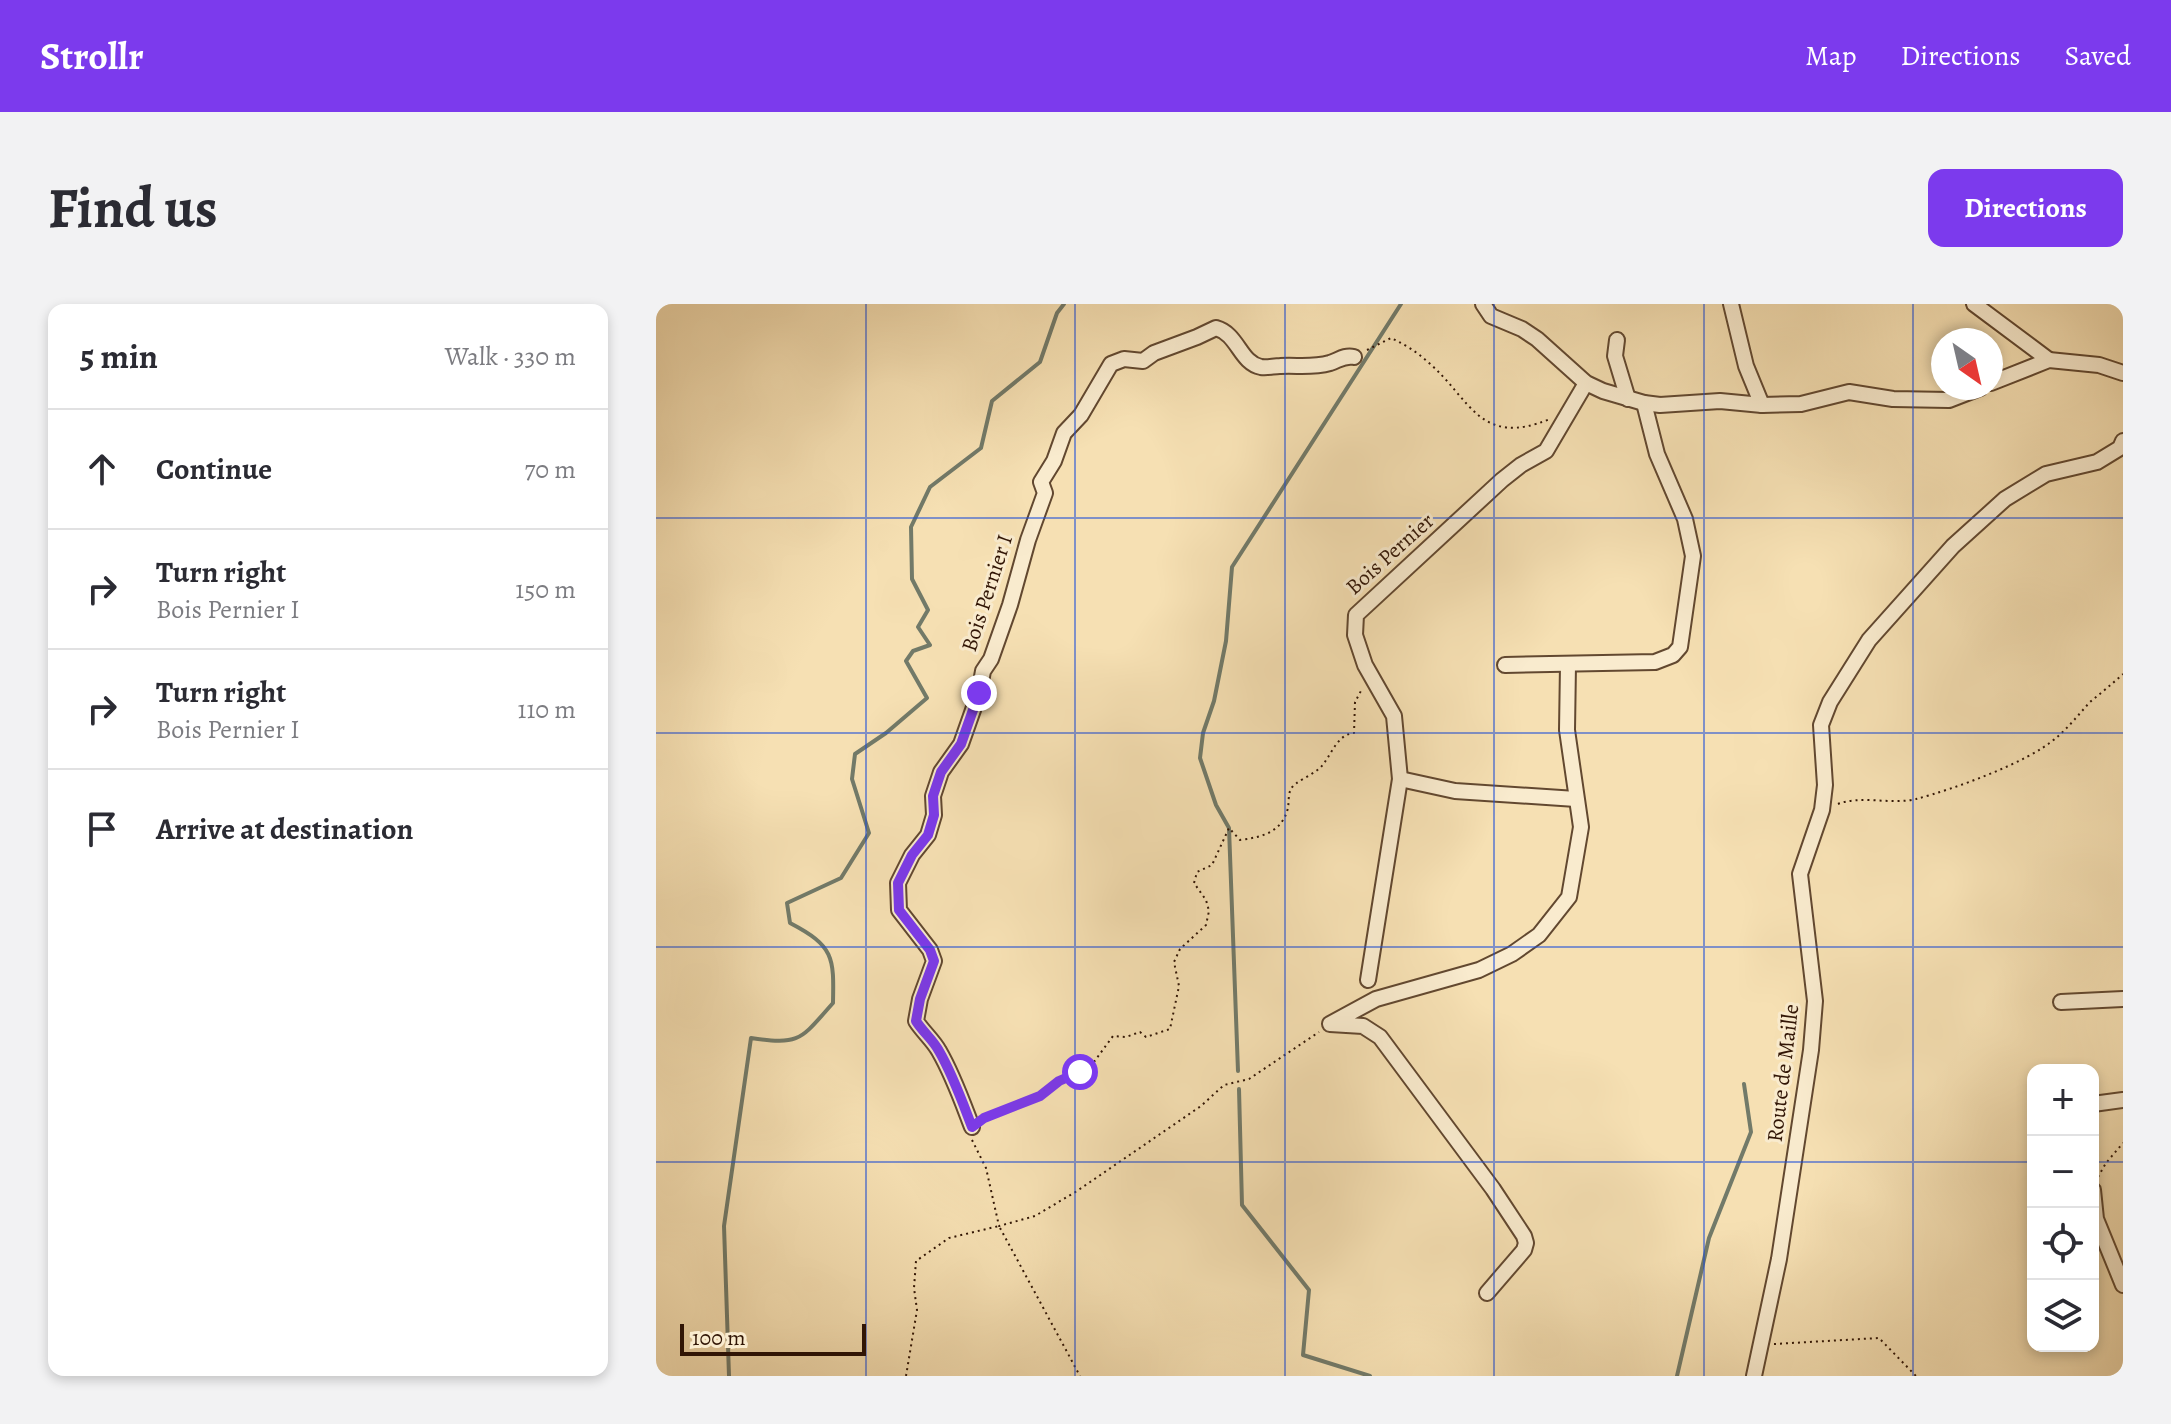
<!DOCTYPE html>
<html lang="en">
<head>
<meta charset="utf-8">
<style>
	:root { --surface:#fff; --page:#f2f2f3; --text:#2b2b33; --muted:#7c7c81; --line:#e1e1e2; --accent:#7c3aed }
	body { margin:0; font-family:Alegreya,serif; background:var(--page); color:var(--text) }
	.controls { position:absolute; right:24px; bottom:24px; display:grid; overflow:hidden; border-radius:16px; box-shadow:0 4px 12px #0003 }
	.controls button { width:72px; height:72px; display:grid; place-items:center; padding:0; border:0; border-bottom:2px solid var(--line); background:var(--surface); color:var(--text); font:40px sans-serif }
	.compass { position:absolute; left:1275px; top:24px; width:72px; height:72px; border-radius:50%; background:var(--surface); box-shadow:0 4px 12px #0003; rotate:146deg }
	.scale { position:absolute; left:24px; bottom:20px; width:186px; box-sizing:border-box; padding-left:8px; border:4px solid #311505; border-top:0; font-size:22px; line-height:28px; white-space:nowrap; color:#311505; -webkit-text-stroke:6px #f9ebce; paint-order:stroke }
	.stop { position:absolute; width:24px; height:24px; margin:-18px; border:6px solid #7c3aed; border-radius:50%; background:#fff }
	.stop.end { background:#7c3aed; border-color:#fff; box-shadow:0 2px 8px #0008 }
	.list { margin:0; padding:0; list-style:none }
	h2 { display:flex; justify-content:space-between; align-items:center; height:104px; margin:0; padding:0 32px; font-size:34px }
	h2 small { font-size:26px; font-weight:400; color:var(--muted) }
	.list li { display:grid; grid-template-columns:52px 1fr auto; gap:24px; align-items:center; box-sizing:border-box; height:120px; padding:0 32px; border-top:2px solid var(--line) }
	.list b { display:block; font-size:30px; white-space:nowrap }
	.list p { margin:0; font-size:26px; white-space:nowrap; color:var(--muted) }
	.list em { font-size:26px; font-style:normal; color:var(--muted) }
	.icon { flex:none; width:44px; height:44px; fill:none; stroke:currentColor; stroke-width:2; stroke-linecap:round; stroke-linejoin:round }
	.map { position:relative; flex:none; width:1467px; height:1072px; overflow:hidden; border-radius:16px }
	header { display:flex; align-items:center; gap:48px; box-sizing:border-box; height:112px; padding:0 40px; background:var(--accent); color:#fff }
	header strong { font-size:38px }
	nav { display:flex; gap:44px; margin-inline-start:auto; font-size:28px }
	.intro { display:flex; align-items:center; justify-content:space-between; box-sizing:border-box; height:192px; padding:0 48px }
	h1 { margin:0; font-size:56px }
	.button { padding:20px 36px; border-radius:16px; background:var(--accent); color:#fff; font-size:28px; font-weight:700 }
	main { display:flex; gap:48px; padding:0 48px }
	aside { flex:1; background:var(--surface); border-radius:16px; box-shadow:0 4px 12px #0003 }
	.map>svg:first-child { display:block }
</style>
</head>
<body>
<header>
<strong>Strollr</strong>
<nav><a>Map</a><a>Directions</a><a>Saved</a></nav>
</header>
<div class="intro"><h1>Find us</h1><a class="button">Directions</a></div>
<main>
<aside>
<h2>5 min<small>Walk · 330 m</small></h2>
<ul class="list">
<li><svg class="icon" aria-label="ahead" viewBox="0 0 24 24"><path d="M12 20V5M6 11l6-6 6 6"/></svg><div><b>Continue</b></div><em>70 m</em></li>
<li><svg class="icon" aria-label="right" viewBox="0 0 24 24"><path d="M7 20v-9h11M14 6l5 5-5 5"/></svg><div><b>Turn right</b><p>Bois Pernier I</p></div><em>150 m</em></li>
<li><svg class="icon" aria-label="right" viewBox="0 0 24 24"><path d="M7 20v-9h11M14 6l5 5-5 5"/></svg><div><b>Turn right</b><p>Bois Pernier I</p></div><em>110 m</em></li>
<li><svg class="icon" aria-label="arrive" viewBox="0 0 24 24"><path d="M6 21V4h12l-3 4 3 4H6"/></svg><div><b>Arrive at destination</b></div></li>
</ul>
</aside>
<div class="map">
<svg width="1467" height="1072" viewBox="0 0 1467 1072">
	<rect width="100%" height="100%" fill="#f6e0b3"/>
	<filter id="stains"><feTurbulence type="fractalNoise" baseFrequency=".0025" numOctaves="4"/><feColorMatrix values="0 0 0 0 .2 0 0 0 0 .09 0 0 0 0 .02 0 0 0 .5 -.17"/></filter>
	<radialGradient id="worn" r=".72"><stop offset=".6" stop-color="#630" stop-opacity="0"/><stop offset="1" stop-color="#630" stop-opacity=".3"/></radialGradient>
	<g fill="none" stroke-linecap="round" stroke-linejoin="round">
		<g stroke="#727a69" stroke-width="4">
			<path d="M582,767L573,524L560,501L544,454L547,429L558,397L570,337L576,263L745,0"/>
			<path d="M583,785L586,901L653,986L647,1051L714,1072"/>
			<path d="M73,1072L68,922L95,734C145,741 144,736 177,699C178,653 178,642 134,619L131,599L185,574L213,529L196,475L199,450L230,429L271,394L250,357L257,347L274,341L262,323L272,306L256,275L255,223L274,183L325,144L336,97L384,58L401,9L408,0"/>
			<path d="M1021,1072L1053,934L1095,828L1088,780"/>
		</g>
		<g stroke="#624830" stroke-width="18">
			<g id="street">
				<path d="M827,0L835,12L866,25L881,35L930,79L947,87L988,99L1004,101L1064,97L1106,101L1145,100L1193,88L1237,95L1293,96L1324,84"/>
				<path d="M1075,0L1090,62L1106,101"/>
				<path d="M1318,0L1393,56"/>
				<path d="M961,36L959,52L972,95"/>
				<path d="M1335,79L1393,56L1443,61L1467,69"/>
				<path d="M849,361L999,358L1017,351L1024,343L1037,252L1029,215L1001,150L988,99"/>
				<path d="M744,475L799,487L920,495"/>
				<path d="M712,676L744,475L738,412L709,361L699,331L700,311L846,176L865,161L890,147L930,79"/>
				<path d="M1405,698L1467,695"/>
				<path d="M1437,800L1467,796"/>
				<path d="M316,823C306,797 297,771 283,747C277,736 267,728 260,717L264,695L278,657L274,646L243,606L242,579L256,551L272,531L278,511L277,492L285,468L305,440L323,389L327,367L335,355L354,301L372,236L389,189L385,178L398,157L408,129L425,111L455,60L468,55L487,57L498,49L541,33L560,24C582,30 584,59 605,63C611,64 618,62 624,62C642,61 656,64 674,59C683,56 688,51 698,53"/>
				<path d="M1437,886L1440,915L1467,981"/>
				<path d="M831,989L868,946L870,939L868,932L837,885L724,733L707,722L674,720L720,695L823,666L856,650L883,631L913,593L925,523L911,426L912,361"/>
				<path d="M1098,1072L1123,955L1155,746L1159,697L1144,570L1166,506L1169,481L1165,421L1174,398L1213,336L1297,242L1349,195L1390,170L1441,158L1464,144L1467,137"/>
			</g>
		</g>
		<g stroke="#311505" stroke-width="2" stroke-dasharray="2 4" stroke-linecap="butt">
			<path d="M711,46L735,34C748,40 761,48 772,58C815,95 823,144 894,115"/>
			<path d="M1182,500C1204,491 1235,501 1260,495C1298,485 1371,459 1400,434C1413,423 1423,410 1434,398C1445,389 1456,380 1467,370"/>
			<path d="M327,815L384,792L403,777L435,762L457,732L470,733L484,728L490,733L514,725L523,682L518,658L524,645L550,621L553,607L550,596L538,579L541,568L556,561L573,524L584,536C607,533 626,528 632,504C633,498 632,490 635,485C638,478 657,471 665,463C675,452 681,430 698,429L699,398L706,385"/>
			<path d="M316,836L330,864L343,922L379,912L421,887L545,802L568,781L593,775L663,728"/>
			<path d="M1442,873L1450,859L1467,839"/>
			<path d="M1118,1040L1223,1034L1260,1072"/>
			<path d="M250,1072L261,1006L258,984L260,957L293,934L343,922L424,1072"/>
		</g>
		<use href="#street" stroke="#f9ebce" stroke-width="14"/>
	</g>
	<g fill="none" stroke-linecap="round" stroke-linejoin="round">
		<path stroke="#7c3aed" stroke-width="10" d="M323,389L305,440L285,468L277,492L278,511L272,531L256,551L242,579L243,606L274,646L278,657L264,695L260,717C267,728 277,736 283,747C297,771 306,797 316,823L328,814L384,792L403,777L424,768"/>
	</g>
	<path fill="none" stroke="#1d4ed8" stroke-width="2" stroke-opacity="0.55" d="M210,0V1072M419,0V1072M629,0V1072M838,0V1072M1048,0V1072M1257,0V1072M0,214H1467M0,429H1467M0,643H1467M0,858H1377M1437,858H1467"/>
	<g text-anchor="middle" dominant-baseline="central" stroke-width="6" stroke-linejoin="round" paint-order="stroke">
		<g font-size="22" fill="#311505" stroke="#f9ebce">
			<text transform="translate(734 250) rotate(-42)">Bois Pernier</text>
			<text transform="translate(331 289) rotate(-72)">Bois Pernier I</text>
			<text transform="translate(1127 769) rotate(-83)">Route de Maille</text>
		</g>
	</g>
	<rect width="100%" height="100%" filter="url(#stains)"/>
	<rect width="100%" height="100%" fill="url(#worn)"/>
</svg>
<div class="controls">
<button>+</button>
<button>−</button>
<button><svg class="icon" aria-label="locate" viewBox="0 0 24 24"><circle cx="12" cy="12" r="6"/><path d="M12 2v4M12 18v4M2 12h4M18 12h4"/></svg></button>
<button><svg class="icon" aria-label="layers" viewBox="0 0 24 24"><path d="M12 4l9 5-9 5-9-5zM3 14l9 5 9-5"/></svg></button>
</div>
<svg class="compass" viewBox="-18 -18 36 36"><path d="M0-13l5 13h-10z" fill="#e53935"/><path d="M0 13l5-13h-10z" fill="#7c7c81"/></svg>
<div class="scale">100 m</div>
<div class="stop" style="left:424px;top:768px"></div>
<div class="stop end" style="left:323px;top:389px"></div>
</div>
</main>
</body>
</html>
